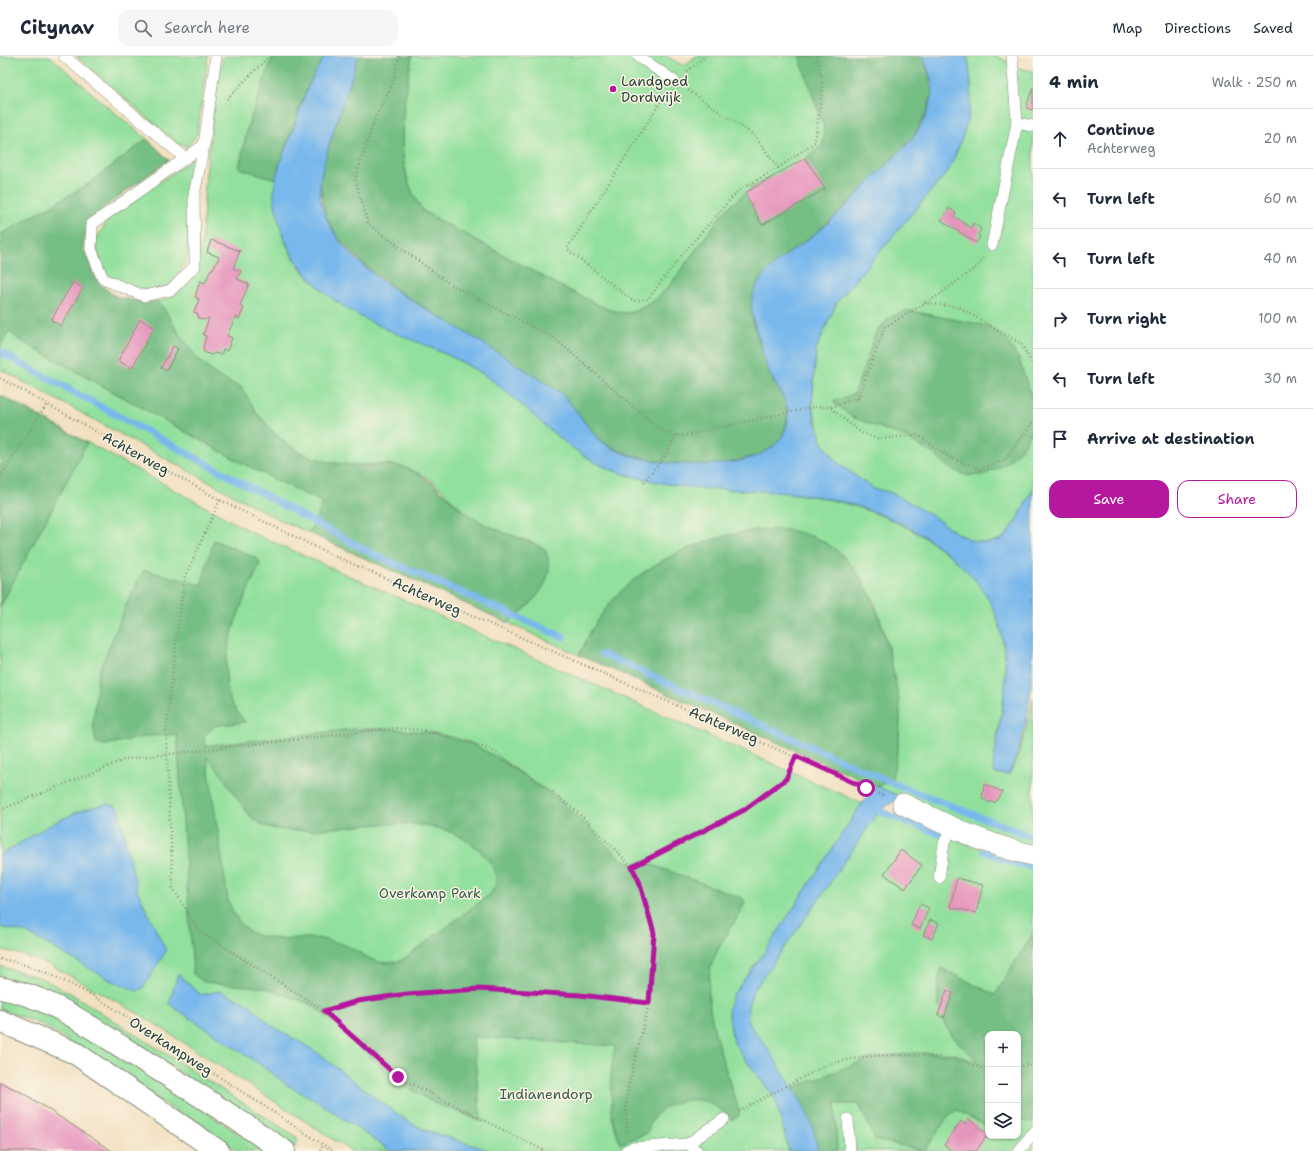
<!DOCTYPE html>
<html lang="en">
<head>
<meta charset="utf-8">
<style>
	:root { --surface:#fff; --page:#f6f6f7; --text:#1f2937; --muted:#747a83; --line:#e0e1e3; --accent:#b5179e }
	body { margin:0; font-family:"Shantell Sans",sans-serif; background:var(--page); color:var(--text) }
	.controls { position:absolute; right:12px; bottom:12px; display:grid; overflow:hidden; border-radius:8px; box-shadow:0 1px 3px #0004 }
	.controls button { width:36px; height:36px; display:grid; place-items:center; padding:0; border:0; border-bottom:1px solid var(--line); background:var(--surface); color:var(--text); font:20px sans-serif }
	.stop { position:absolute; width:12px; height:12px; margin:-9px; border:3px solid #b5179e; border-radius:50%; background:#fff }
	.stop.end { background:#b5179e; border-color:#fff; box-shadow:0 1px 4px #0008 }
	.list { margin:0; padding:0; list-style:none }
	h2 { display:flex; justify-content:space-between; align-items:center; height:52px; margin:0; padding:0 16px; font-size:17px }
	h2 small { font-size:13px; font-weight:400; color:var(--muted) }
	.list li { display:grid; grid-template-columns:26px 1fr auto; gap:12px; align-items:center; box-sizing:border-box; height:60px; padding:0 16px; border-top:1px solid var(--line) }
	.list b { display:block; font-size:15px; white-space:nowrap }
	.list p { margin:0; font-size:13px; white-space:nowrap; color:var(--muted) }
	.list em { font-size:13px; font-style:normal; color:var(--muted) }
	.actions { display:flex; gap:8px; padding:12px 16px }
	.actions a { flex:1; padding:9px 0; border:1px solid var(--accent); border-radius:12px; text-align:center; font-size:14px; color:var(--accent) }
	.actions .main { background:var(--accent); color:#fff }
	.icon { flex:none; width:22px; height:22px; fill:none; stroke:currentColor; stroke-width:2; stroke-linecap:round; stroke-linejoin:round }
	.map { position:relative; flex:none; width:1033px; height:1095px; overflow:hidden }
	header { display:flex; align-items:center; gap:24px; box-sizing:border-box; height:56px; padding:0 20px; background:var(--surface); border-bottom:1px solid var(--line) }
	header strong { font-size:19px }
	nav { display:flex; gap:22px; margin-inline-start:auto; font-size:14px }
	.search { width:280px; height:36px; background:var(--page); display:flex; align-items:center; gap:10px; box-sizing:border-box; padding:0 14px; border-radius:12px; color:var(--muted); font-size:15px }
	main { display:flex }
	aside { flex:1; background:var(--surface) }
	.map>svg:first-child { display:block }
</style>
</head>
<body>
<header>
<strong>Citynav</strong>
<div class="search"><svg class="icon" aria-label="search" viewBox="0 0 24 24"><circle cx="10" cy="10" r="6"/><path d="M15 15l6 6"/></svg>Search here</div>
<nav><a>Map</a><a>Directions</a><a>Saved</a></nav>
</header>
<main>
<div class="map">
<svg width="1033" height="1095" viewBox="0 0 1033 1095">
	<rect width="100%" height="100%" fill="#fcf5e5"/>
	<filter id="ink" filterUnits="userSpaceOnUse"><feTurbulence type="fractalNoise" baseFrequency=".025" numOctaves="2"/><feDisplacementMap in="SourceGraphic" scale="8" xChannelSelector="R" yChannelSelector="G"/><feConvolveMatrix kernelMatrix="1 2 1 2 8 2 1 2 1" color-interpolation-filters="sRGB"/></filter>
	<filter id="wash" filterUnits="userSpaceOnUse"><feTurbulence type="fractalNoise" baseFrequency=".012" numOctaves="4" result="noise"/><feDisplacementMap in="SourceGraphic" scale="16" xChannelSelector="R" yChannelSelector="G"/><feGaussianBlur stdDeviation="0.9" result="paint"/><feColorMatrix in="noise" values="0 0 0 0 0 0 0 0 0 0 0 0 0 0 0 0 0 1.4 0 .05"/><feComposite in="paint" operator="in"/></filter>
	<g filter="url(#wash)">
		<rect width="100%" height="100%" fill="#f2e0c1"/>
		<g fill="#92e09d" stroke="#588e68" fill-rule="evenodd">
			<path d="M0,0H50L104,48L147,83L87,129L0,179Z"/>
			<path d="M76,0H208L197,78L188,90L178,88Z"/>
			<path d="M223,0H273L248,70L239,112L276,123C273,138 276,150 279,165C294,243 385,270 447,299C465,307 482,317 498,328C507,334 515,342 523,348C544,364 567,379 588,395C598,402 608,412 619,416C671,433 724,431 778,436C850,442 917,466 970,517C1004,549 1009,604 1003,647C1002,659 996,678 996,689C996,698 1005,710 1009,718C1022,695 1028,668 1033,642V796L951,764L876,730L891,726L899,684L900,656L895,625L886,583L875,547L862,524L842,500L789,474L750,475L688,493L666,503L641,520L594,571L579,599L508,567L531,548L534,487C512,480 487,473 468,458C453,447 441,430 425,420C418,416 396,410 387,408C379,407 369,409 360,409C299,409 270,381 241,332C198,317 182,281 159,245C180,242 195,220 199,200C204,179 203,152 205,130C209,87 214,43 223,0Z"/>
			<path d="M412,0H666L684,10L696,0H799L824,71V81L822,90L801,106L725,154L668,232L654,245L634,256L623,257L607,253L558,229L423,155C391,111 403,50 412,0Z"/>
			<path d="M967,0H997L1018,12L1033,15V346L1018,301L876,277L855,337L881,371L905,381L935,399L949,412L1023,391L1033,372V433L1018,462L1006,480L999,484L987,487L973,485L958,478L931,459L889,436L874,433L839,408L823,388L812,349L816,293L837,246L948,115C967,74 977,46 967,0Z"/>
			<path d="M195,101L188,198C183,210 178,224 166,231C151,238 121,231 110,221C102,214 99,199 96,190L97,182L109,162Z"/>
			<path d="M9,275L21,285L242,407L324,447L309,477L274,461L0,313V291Z"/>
			<path d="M0,339L257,479L879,755L1033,812V1095H351L141,959L52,910L22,899L0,893ZM988,978H1018V1080H988Z"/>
			<path d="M0,910L41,922L72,938L298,1082L295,1092L105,967L53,940L0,923Z"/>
			<path d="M0,939L54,956L265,1095H237L43,969L0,953Z"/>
		</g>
		<g fill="#75be84" stroke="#4a7e5c" fill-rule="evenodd">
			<path d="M273,0H325L308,30L279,109L276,123L239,112L248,70Z"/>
			<path d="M358,0H412C403,50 391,111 423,155L558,229L607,253L623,257L634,256L654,245L668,232L725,154L753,131L801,106L822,90L824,81V71L799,0H922L929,18L932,38L926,58L913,81L854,142L814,179L768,216L759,226L752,262L768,314L786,346L787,364L785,374L780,385L764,398L719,409H692L674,408L631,399L609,390L595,379L560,336L400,236L366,211L338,182L325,158L320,127L324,106Z"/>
			<path d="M147,83L169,104L100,154L86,177L83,191L93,217L100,228L112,238L120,242L140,245H159C182,281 198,317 241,331C270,382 297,407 358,409C375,410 393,406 409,413C433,423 448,444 469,459C492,475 519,480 544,492C561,524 531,548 508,567L309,477L323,447L242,407L21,285L9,275L0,291V179L87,129Z"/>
			<path d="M906,254L988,270L1005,283L1018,301L1033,346V372L1023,391L1007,407L984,419H965L949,412L935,399L905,381L852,361L833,346L855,337L876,277L888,263Z"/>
			<path d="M0,339L87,387L0,551Z"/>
			<path d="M789,474C801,477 815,480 826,487C867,512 881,563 891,606C895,623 899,640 900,657C900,681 897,703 891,726L876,730L579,599C587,582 595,566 607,551C640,508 697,484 749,475C762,472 776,474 789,474Z"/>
			<path d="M214,484L258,503L260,509C242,546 216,600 230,643C233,651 240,659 245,666L214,670L204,681L205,690L352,673H394L433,677L471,687L500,703L557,742L621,802L634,809L642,805L742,842L745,846C736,869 717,887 711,911C702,949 721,996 732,1034C734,1043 740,1050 739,1060L731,1064C728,1059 722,1055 717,1051C698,1038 667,1043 653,1063C650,1067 649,1073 647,1077L620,1088L612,1061L611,1018L615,990L473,981L481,1066L470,1060L436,1048L395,1024L330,963L310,948L266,932L204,926L193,918L177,679L148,680L105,689L96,687L93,669L98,618L130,540L144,514L201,529ZM207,701C225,717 241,757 259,767C274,776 296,775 312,774C371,771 450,750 490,807C498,818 498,829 489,839L404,903C379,913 369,901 347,890C341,887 333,886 327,884C304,878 279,887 256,879C241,873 234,859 228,844Z"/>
			<path d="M1033,878V1066L1018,1065V978H988V1071L957,1054L949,1059L925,1095L875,1084L859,1048H835L837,1095H818C812,1070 807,1053 792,1032L871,1002L915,997L954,998L978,1006C972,998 963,992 956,984C937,965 935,937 941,912L995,939L1019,899Z"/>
		</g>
		<g fill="#78b8ec" stroke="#4c7a90">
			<path d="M325,0H358C350,30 338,60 329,89C326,102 321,115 320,128C317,199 414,245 465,276C497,296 529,316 560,336C577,353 588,376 608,390C644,412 768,423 785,374C795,348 777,335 768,314C764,306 762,295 760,286C751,257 744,241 767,216C780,202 797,192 812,180C837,161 858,137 880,115C891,104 904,93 913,81C922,70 931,52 932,38C934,26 927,11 922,0H967C977,46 967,74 948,115L837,246L816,293L812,349L815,364L823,388L839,408L874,433L889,436L909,446L931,459L958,478L973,485L987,487L999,484L1006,480L1018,462L1033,433C1033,474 1033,516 1033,558C1033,616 1033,665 1009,718H995L993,711C998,672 1010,632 1004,593C998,551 984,529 953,502C915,468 863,448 813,440C776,434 738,435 700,432C673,430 644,424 618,416C564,399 526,345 478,315C439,291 394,280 354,257C316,235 285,201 277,157C275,149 273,141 274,133C277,109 288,88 296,65C300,54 303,42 308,31C312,21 319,10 325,0Z"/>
			<path d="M876,730L901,741L879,755L815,849L753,935L748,950V967L766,990L803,1048L813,1072L818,1095H789L775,1042L744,1002L733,985L728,955L732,940L766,894L862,747Z"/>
			<path d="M107,748L115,749L119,754L137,834L166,895L143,932L137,935L110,924L27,877L0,871V799C33,780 68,754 107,748Z"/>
			<path d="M178,918L201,939L219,935L249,948L272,970L315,995L382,1047L409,1066L425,1074L491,1095H391L317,1045L287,1029L261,1009L169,948Z"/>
		</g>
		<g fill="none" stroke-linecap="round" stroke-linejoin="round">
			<g stroke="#78b8ec" stroke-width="7">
				<path d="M0,296L373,498L563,581"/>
				<path d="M602,598L899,730L1033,781"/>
				<path d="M879,755L950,782"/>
				<path d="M984,795L1014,807L1033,811"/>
			</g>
		</g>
		<g id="blocks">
			<g fill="#e695bd">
				<path d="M1033,31V54L1026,52Z"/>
				<path d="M805,102L825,133L762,169L745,137Z"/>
				<path d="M949,152L956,157L954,160L971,172L973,167L981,173L978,179L980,181L976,187L941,164Z"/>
				<path d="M211,184L240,195L233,212L241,215L237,223L249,228L241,247L240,251L244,252L239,263L236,261L234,264L227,280L232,282L227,295L223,293L221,299L215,297L211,299L204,296L203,292L206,280L203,279L209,262L204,264L198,262V258L194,256L199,243L195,241L200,225L205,227L211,213H213L219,201L207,196Z"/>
				<path d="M73,226L83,232L61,270L51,264Z"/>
				<path d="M140,263L154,271L132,312L118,305Z"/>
				<path d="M173,290L178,293L166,315L161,312Z"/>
				<path d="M984,728L1003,736L996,746H988L982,742Z"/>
				<path d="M901,794L922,809L905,833L884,818Z"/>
				<path d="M957,822L983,829L976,857L950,851Z"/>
				<path d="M920,848L929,852L920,873L911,869Z"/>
				<path d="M930,864L939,867L932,883L923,879Z"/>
				<path d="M947,934L953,937L944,962L938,959Z"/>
				<path d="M0,1026L23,1037L112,1095H0Z"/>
				<path d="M968,1063L988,1078L976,1095H952L944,1089L961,1065L965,1068Z"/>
			</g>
		</g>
	</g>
	<g filter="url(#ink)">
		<use href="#blocks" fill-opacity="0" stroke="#888e7a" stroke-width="1"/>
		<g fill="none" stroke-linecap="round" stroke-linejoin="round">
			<g stroke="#888e7a" stroke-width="12">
				<g id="service">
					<path d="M64,0L185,102"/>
					<path d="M638,0L674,25"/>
					<path d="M1017,67L1033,70"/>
					<path d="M204,89L92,168L91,193L103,223L144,240L171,234L195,210L194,139L204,89L216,0"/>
					<path d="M992,189L1017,67L1012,0"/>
					<path d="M939,822L944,787L952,772"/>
					<path d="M848,1063L850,1095"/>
					<path d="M688,1088L697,1095"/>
					<path d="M626,1095L632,1092L688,1088L724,1063"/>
					<path d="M1019,1095L1033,1077"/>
				</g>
			</g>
			<g stroke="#888e7a" stroke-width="22">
				<path id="minor" d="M903,748C945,768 987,790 1033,799"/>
			</g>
			<g stroke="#888e7a" stroke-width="24">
				<g id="tertiary">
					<path d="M0,932C50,940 91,972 133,998C184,1029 234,1061 284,1095"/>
					<path d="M0,965L75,997L218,1095"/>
				</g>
			</g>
			<g stroke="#888e7a" stroke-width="2.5" stroke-dasharray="1 3" stroke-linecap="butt">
				<path d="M399,0L393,27L376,60L355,123L368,168L450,228L554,282L662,375L681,380L814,351H830L858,342L885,271L939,239L979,209L983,202"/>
				<path d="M687,15L706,0"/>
				<path d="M665,39L567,193L633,245L648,243L685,195L738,135L778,112L755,80L688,34"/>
				<path d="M227,43L269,0"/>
				<path d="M778,112L815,86L823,29L817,0"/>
				<path d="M924,247L959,251L1021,288L1033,309"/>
				<path d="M0,322L220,444L330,498L884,740"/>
				<path d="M831,352L861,377L879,383L918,379L949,401L980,413L1005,404L1033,366"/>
				<path d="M0,421L47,348"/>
				<path d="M644,426L667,397L676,379"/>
				<path d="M220,444L185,521L178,569L166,677L173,832L199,875L325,955L398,1021L545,1095"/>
				<path d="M0,754L126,703L394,672L422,674L458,682L493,695L549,733L582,760L632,811L639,825L654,877L649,947L629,1028L626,1048L627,1076"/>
				<path d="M632,811L745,755L786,723L796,700"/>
				<path d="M0,903C37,909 71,928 104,946L333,1095"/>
				<path d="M325,955L358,945L407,938L479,933L580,939L649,947"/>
				<path d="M1018,1011L1025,1009L1033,1011"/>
				<path d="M739,1055L826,1009L855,1002L885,999L929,1000L958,1004L988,1014"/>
				<path d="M320,1095L323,1089"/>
			</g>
			<use href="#service" stroke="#fff" stroke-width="11"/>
			<use href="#minor" stroke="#fff" stroke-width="21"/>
			<use href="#tertiary" stroke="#fff" stroke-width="22"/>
		</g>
	</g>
	<g fill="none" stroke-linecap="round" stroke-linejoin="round" filter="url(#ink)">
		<path stroke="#b5179e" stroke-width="5" d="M398,1021L324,955L358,945L407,938L479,933L580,939L649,947L654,877L639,825L632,811L744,754L786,723L796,700L866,732"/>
	</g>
	<circle fill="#b5179e" stroke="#fcf5e5" stroke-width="1.5" cx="613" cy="33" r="4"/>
	<g text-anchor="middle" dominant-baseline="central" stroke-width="3" stroke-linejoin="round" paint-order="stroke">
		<g font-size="14" fill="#1f3d34" stroke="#fcf5e5" text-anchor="start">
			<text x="621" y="25">Landgoed<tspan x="621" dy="16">Dordwijk</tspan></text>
		</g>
		<g font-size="14" fill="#1f3d34" stroke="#fcf5e5">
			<text transform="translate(136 397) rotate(29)">Achterweg</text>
			<text transform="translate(427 540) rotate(24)">Achterweg</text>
			<text transform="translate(724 669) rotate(23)">Achterweg</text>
			<text transform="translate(171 990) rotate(33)">Overkampweg</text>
		</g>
		<g font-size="14" fill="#365e49" stroke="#fcf5e5">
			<text x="430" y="837">Overkamp Park</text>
			<text x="546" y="1038">Indianendorp</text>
		</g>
	</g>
</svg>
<div class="controls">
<button>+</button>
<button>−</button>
<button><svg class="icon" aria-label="layers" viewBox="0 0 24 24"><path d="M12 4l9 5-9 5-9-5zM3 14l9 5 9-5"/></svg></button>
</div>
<div class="stop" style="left:866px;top:732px"></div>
<div class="stop end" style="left:398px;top:1021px"></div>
</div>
<aside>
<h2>4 min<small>Walk · 250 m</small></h2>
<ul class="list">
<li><svg class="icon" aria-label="ahead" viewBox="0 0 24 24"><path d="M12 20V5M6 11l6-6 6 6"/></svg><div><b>Continue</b><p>Achterweg</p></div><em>20 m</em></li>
<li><svg class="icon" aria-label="left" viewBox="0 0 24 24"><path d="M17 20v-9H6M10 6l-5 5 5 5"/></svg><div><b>Turn left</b></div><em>60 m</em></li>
<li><svg class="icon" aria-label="left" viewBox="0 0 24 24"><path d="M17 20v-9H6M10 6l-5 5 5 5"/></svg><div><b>Turn left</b></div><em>40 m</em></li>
<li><svg class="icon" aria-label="right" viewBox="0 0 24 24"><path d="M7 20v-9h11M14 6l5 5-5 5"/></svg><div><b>Turn right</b></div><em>100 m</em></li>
<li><svg class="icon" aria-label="left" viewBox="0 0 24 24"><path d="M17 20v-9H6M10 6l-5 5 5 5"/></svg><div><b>Turn left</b></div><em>30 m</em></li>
<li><svg class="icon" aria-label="arrive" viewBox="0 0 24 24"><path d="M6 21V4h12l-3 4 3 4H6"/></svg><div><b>Arrive at destination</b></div></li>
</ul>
<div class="actions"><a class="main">Save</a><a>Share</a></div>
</aside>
</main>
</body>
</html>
